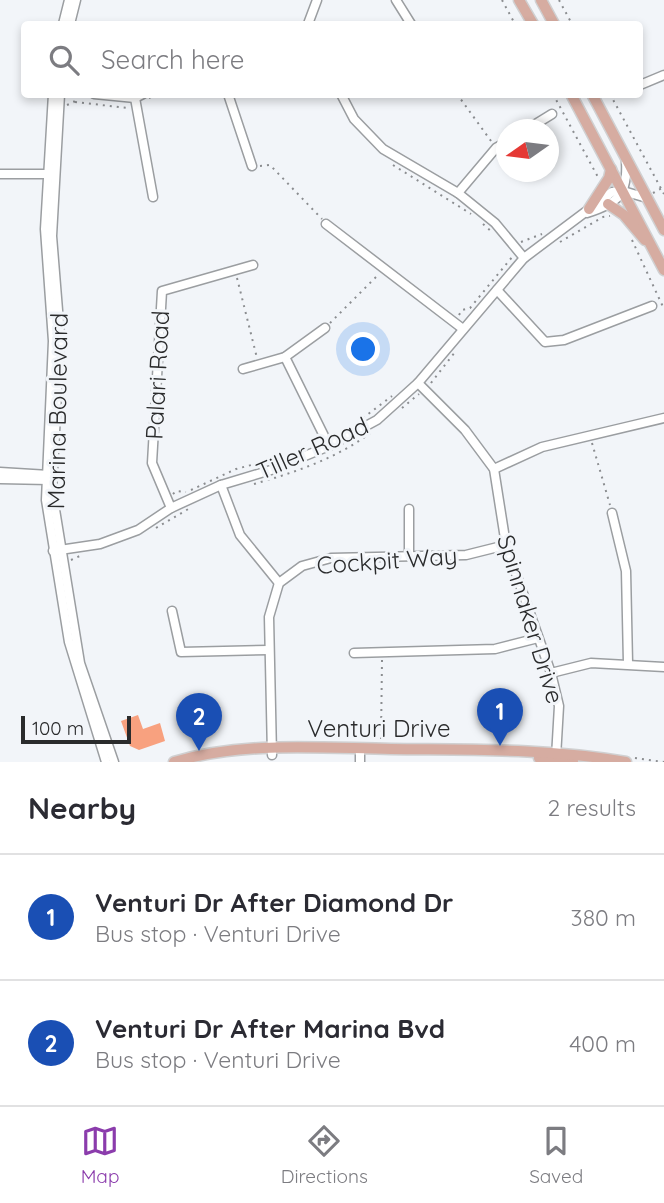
<!DOCTYPE html>
<html lang="en">
<head>
<meta charset="utf-8">
<style>
	:root { --surface:#fff; --page:#f2f2f3; --text:#2b2b33; --muted:#7c7c81; --line:#e1e1e2; --accent:#8b3cac }
	body { margin:0; font-family:Quicksand,sans-serif; background:var(--page); color:var(--text) }
	.compass { position:absolute; left:496px; top:119px; width:63px; height:63px; border-radius:50%; background:var(--surface); box-shadow:0 4px 10px #0003; rotate:256deg }
	.scale { position:absolute; left:21px; bottom:18px; width:110px; box-sizing:border-box; padding-left:7px; border:4px solid #2a2b2c; border-top:0; font-size:19px; line-height:24px; white-space:nowrap; color:#2a2b2c; -webkit-text-stroke:5px #f2f5f9; paint-order:stroke }
	.you { position:absolute; left:364px; top:350px; width:24px; height:24px; margin:-18px; border:5px solid #fff; border-radius:50%; background:#1a73e8; box-shadow:0 0 0 10px #1a73e833 }
	.badge { display:grid; place-items:center; width:46px; height:46px; border-radius:50%; background:var(--accent); color:#fff; font-size:23px; font-weight:700 }
	.pin { position:absolute; translate:-50% -58px; filter:drop-shadow(0 2px 4px #0008) }
	.pin::after { content:''; position:absolute; top:37px; width:24px; height:21px; background:inherit; clip-path:polygon(0 0,100% 0,50% 100%) }
	.list { margin:0; padding:0; list-style:none }
	h2 { display:flex; justify-content:space-between; align-items:center; height:91px; margin:0; padding:0 28px; font-size:30px }
	h2 small { font-size:23px; font-weight:400; color:var(--muted) }
	.list li { display:grid; grid-template-columns:46px 1fr auto; gap:21px; align-items:center; box-sizing:border-box; height:126px; padding:0 28px; border-top:2px solid var(--line) }
	.list b { display:block; font-size:26px; white-space:nowrap }
	.list p { margin:0; font-size:23px; white-space:nowrap; color:var(--muted) }
	.list em { font-size:23px; font-style:normal; color:var(--muted) }
	.icon { flex:none; width:38px; height:38px; fill:none; stroke:currentColor; stroke-width:2; stroke-linecap:round; stroke-linejoin:round }
	.map { position:relative; flex:none; width:664px; height:762px; overflow:hidden }
	.search { position:absolute; background:var(--surface); box-shadow:0 4px 10px #0003; left:21px; right:21px; top:21px; height:77px; display:flex; align-items:center; gap:18px; box-sizing:border-box; padding:0 24px; border-radius:7px; color:var(--muted); font-size:26px }
	.sheet { height:343px; background:var(--surface) }
	nav { display:flex; justify-content:space-around; align-items:center; box-sizing:border-box; height:98px; border-top:2px solid var(--line); background:var(--surface); font-size:19px; color:var(--muted) }
	nav a { display:grid; justify-items:center; gap:4px }
	nav .on { color:var(--accent) }
	.map>svg:first-child { display:block }
</style>
</head>
<body>
<div class="map">
<svg width="664" height="762" viewBox="0 0 664 762">
	<rect width="100%" height="100%" fill="#f2f5f9"/>
	<path fill="#f8a17f" d="M138,715L143,729L160,723L165,741L139,750L130,746L121,721Z"/>
	<g fill="none" stroke-linecap="round" stroke-linejoin="round">
		<g stroke="#9b9ea1" stroke-width="11">
			<g id="minor">
				<path d="M396,0L411,24"/>
				<path d="M63,24L69,0"/>
				<path d="M70,24L76,0"/>
				<path d="M308,24L317,0"/>
				<path d="M640,85L664,75"/>
				<path d="M53,94L45,229L53,341L46,500L69,642L106,762"/>
				<path d="M60,94L52,236L60,335L52,491L80,663L114,762"/>
				<path d="M94,94L135,98L143,94"/>
				<path d="M228,94L252,166"/>
				<path d="M341,94L354,119L383,149L458,193L495,223L524,258"/>
				<path d="M135,98L153,197"/>
				<path d="M526,130L552,114"/>
				<path d="M0,174H52"/>
				<path d="M458,193L496,148L506,142"/>
				<path d="M587,213C619,203 628,194 626,161"/>
				<path d="M326,224L463,329"/>
				<path d="M497,290L545,342L564,340L652,306"/>
				<path d="M285,357L329,446"/>
				<path d="M243,369L285,357L325,328"/>
				<path d="M418,383L465,430L494,469L506,545L551,673L559,706L556,757"/>
				<path d="M494,469L542,447L664,418"/>
				<path d="M0,472L49,475"/>
				<path d="M0,479L49,480"/>
				<path d="M221,485L240,535L279,583"/>
				<path d="M171,508L152,463L162,291L253,265"/>
				<path d="M409,509V556"/>
				<path d="M612,513L626,571L628,663"/>
				<path d="M53,551L100,544L138,530L171,508L221,485L271,470L329,446L377,420L418,383L524,258L612,192L623,191L647,198"/>
				<path d="M172,611L181,652L269,650"/>
				<path d="M354,653L495,649L538,638"/>
				<path d="M551,673L591,663L664,667"/>
				<path d="M360,749V762"/>
				<path d="M272,755L269,617L279,583L302,566L331,558L466,555L506,545"/>
			</g>
		</g>
		<g stroke="#d0d0d1" stroke-width="13">
			<g id="major">
				<path d="M519,0L533,24"/>
				<path d="M541,0L554,24"/>
				<path d="M571,94L664,270"/>
				<path d="M592,94L664,230"/>
				<path d="M608,204L624,215L645,240"/>
				<path d="M589,209L609,178L611,169"/>
				<path d="M539,758L573,761"/>
				<path d="M174,762C243,741 319,748 391,749C470,750 548,748 626,762"/>
			</g>
		</g>
		<g stroke="#8b8d90" stroke-width="2" stroke-dasharray="2 5" stroke-linecap="butt">
			<path d="M502,0L515,24"/>
			<path d="M559,0L572,24"/>
			<path d="M457,94L491,141"/>
			<path d="M553,94L599,179"/>
			<path d="M610,94L664,194"/>
			<path d="M149,98L158,94"/>
			<path d="M75,102L128,108"/>
			<path d="M67,105L74,102L75,94"/>
			<path d="M393,165L471,214"/>
			<path d="M260,166L270,165L322,219"/>
			<path d="M653,193L664,187"/>
			<path d="M483,224L492,232"/>
			<path d="M632,240L664,309"/>
			<path d="M521,242L542,234"/>
			<path d="M560,242L603,217L610,216"/>
			<path d="M237,278L257,358"/>
			<path d="M459,315L462,310L470,308L513,256"/>
			<path d="M330,323L378,275"/>
			<path d="M431,383L455,352"/>
			<path d="M402,408L419,394"/>
			<path d="M363,418L392,396"/>
			<path d="M592,443L610,505"/>
			<path d="M254,484C296,472 338,458 373,431"/>
			<path d="M191,490L236,469L278,458"/>
			<path d="M173,494L176,491L186,492"/>
			<path d="M156,528L190,508"/>
			<path d="M71,560L82,555"/>
			<path d="M381,739L382,660"/>
			<path d="M635,758L664,762"/>
		</g>
		<use href="#minor" stroke="#fff" stroke-width="8"/>
		<use href="#major" stroke="#d6aca1" stroke-width="10"/>
	</g>
	<g text-anchor="middle" dominant-baseline="central" stroke-width="6" stroke-linejoin="round" paint-order="stroke">
		<g font-size="24" fill="#2a2b2c" stroke="#f2f5f9">
			<text transform="translate(157 375) rotate(-87)">Palari Road</text>
			<text transform="translate(57 411) rotate(-89)">Marina Boulevard</text>
			<text transform="translate(312 448) rotate(-24)">Tiller Road</text>
			<text transform="translate(387 560) rotate(-4)">Cockpit Way</text>
			<text transform="translate(531 619) rotate(73)">Spinnaker Drive</text>
			<text x="379" y="728">Venturi Drive</text>
		</g>
	</g>
</svg>
<svg class="compass" viewBox="-18 -18 36 36"><path d="M0-13l5 13h-10z" fill="#e53935"/><path d="M0 13l5-13h-10z" fill="#7c7c81"/></svg>
<div class="scale">100 m</div>
<div class="you"></div>
<div class="pin badge" style="left:500px;top:746px;background:#1a4fb4">1</div>
<div class="pin badge" style="left:199px;top:751px;background:#1a4fb4">2</div>
<div class="search"><svg class="icon" aria-label="search" viewBox="0 0 24 24"><circle cx="10" cy="10" r="6"/><path d="M15 15l6 6"/></svg>Search here</div>
</div>
<section class="sheet">
<h2>Nearby<small>2 results</small></h2>
<ul class="list">
<li><span class="badge" style="background:#1a4fb4">1</span><div><b>Venturi Dr After Diamond Dr</b><p>Bus stop · Venturi Drive</p></div><em>380 m</em></li>
<li><span class="badge" style="background:#1a4fb4">2</span><div><b>Venturi Dr After Marina Bvd</b><p>Bus stop · Venturi Drive</p></div><em>400 m</em></li>
</ul>
</section>
<nav>
<a class="on"><svg class="icon" aria-label="map" viewBox="0 0 24 24"><path d="M3 6l6-2 6 2 6-2v14l-6 2-6-2-6 2zM9 4v14M15 6v14"/></svg>Map</a>
<a><svg class="icon" aria-label="directions" viewBox="0 0 24 24"><path d="M12 3l9 9-9 9-9-9zM9 14v-3h6M13 9l2 2-2 2"/></svg>Directions</a>
<a><svg class="icon" aria-label="saved" viewBox="0 0 24 24"><path d="M7 4h10v16l-5-4-5 4z"/></svg>Saved</a>
</nav>
</body>
</html>
